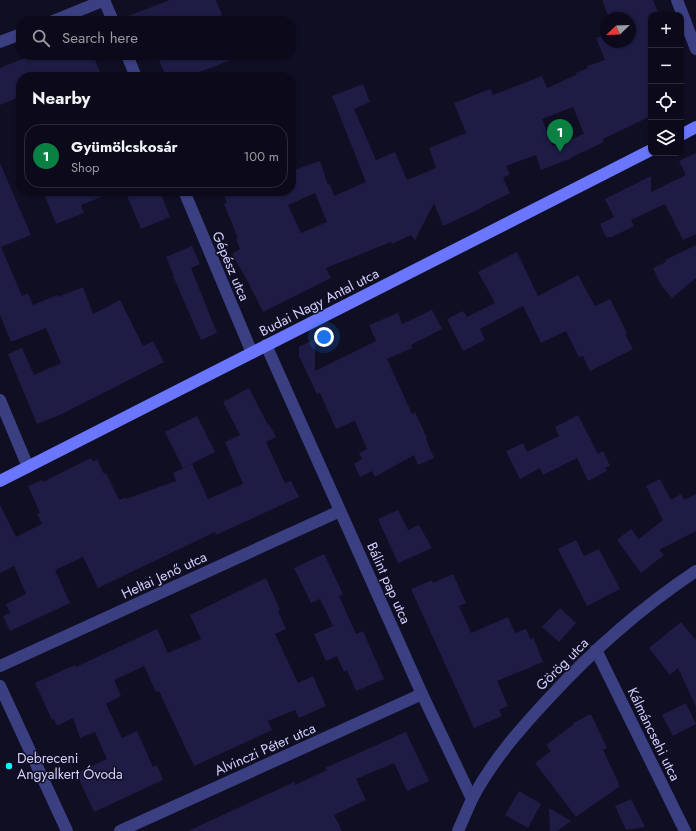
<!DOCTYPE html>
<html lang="en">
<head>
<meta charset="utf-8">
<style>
	:root { --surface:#0c0a1a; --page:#1a1827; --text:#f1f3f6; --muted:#9a9aa2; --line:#2c2b39; --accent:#0b8043 }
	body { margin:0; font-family:Jost,sans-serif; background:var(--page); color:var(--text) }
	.controls { position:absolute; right:12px; top:12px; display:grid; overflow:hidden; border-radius:8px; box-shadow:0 1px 3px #0004 }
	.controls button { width:36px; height:36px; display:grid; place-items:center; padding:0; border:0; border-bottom:1px solid var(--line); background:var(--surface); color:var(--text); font:20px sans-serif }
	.compass { position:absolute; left:600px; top:12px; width:36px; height:36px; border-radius:50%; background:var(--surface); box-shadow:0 1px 3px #0004; rotate:247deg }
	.you { position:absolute; left:324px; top:337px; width:14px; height:14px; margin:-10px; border:3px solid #fff; border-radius:50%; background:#1a73e8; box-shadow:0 0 0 6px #1a73e833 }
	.badge { display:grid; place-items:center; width:26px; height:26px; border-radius:50%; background:var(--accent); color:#fff; font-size:13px; font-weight:700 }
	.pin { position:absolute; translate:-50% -33px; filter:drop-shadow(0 1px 2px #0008) }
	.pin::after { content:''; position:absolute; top:21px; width:14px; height:12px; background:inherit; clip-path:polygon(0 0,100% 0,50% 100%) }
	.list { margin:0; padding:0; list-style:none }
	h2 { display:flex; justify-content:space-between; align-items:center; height:52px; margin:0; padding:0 16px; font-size:17px }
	h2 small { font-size:13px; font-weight:400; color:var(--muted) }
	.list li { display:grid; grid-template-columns:26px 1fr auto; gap:12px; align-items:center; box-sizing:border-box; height:64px; margin:0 8px 8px; padding:0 8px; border:1px solid var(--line); border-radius:16px }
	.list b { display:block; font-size:15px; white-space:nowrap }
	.list p { margin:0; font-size:13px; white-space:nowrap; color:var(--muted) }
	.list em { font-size:13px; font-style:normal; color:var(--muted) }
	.icon { flex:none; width:22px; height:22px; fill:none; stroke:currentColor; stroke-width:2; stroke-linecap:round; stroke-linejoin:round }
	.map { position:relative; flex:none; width:696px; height:831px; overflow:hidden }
	.search { position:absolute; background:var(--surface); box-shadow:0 1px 3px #0004; left:16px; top:16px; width:280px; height:44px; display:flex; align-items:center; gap:10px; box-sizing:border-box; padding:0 14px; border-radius:16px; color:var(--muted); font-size:15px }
	.panel { position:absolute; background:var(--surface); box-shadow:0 1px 3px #0004; left:16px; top:72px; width:280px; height:124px; border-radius:16px }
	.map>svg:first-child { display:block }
</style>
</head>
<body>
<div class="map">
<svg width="696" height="831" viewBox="0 0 696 831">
	<rect width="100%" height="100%" fill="#100e23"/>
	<g fill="#1e1b44" fill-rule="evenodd">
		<path d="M170,0H216L222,15L216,18L217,21H120V19Z"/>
		<path d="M602,0H653L659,15H651V116L603,139L604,142L572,157V158L541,170L536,155L506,166L510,174L503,178L510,193L482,207V208L443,226L434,203L415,240L411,235L392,244L391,242L326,268L331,278L263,312L248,282L232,254L240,249L236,239L238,238L224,204L227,203L224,196L237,191H291V171L320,161L328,185L330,184L334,196L366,182L332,96L363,84L370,102L354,109L376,160L395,152L407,180L436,168L429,148L466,133L454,103L490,89L493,95L542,76L547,88L576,75V73L588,68L587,66L605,60L596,38L606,34V42H630V18H609ZM573,107L584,134L553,146L542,119ZM315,193L327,222L301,233L288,205Z"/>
		<path d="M32,55H93L102,77H21V96L0,105V68Z"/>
		<path d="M157,55H240L241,56L187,77H166Z"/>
		<path d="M696,153V234L683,240L665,204L631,220L634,226L612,237H606L600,224L614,217L605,199L651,176V192L686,175L679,161Z"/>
		<path d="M0,163L31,235L1,247L22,296L28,293L33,305L57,295L58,297L83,287L93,314L120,300L143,346L153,341L164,362L64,413L37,424L8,354L22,348L34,375L61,363L46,328L11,342L0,315Z"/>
		<path d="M43,191H113L114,192L81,205L84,213L56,224Z"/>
		<path d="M125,191H160L170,217L141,229Z"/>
		<path d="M696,245V278L672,298L661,285L653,268L666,262L665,260Z"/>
		<path d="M192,246L200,264L191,268L217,333L201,340L173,276H174L166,257Z"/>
		<path d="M517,252L538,296L578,275L595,306L610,299L627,333L625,334L633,349L590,371L583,356L579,357L566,331L541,343L523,306L480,329L485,340L463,351L447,319L463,311L467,317L495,303L478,272Z"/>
		<path d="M432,310L442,329L411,345L412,348L387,359L412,414L415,412L427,438L426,439L434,458L418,465L414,455L375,477L372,471L360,477L354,464L362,459L359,453L367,449L355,421L336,429L320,393L317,394L299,356V347L315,339V371L376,341L369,325L398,313L402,324Z"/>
		<path d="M249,388L268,425L269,424L276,437L266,442L285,483L291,481L299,497L216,535L215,532L98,588L83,557L55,570L70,603L10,631L3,616L10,613L6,604L26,594L14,566L0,573V505L16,537L42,524L37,514L40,513L28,486L42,480L43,482L91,458L93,462L97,459L104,474L106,473L119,500L126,497V499L176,481L173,473L192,464L208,499L243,484L225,442L240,435L223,402Z"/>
		<path d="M578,415L598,454L603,451L610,466L605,468L607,471L588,481L577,458L543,475L540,468L520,479L506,451L523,443L527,452L559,436L555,427Z"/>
		<path d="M197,416L215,452L183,468L165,432Z"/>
		<path d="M660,479L671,500L681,494L684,500L696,494V531L659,550L664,555L641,573L617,540L631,529L639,539L663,520L646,486Z"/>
		<path d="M398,510L408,530L419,525L432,548L398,563L378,519Z"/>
		<path d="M576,540L584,556L599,549L620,589L587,606L558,549Z"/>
		<path d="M324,554L343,594L339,596L356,634L363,631L384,679L356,691L347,670L344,672L337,656L326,661L314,634L333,626L320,599L311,603L294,568Z"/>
		<path d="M453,574L466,603L459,606L471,633L508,617L515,633L526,629L531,640L533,637L543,662L497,681L508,706L499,710L502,716L474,728L411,589L432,580L433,583Z"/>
		<path d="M266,578L280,610L278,611L286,629L275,634L298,683L313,676L326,706L299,718L295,710L268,721L272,730L194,766L159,691L156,692L144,666L114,680L121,696L106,704L122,738L137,731L153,767L157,765L163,780L94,812L76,773L107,759L95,732L80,738L73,718L57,726L54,719L52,720L35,683L75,665L76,667L157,629L168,653L201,639L190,615Z"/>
		<path d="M560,608L576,623L559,642L542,627Z"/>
		<path d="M681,622L696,640V707L678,668L670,675L649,648Z"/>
		<path d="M686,703L696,724L673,736L662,715Z"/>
		<path d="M591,714L607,748L603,750L620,786L576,817L535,763L551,751L546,745L574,724L573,723Z"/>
		<path d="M406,732L429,781L407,791L394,763L356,779L366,800L334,815L342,831H188L294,782L295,785L327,770L325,768Z"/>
		<path d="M519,791L541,804L528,828L505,815Z"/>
		<path d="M631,799L645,827L626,830L615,806Z"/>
		<path d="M549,808L571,821L557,831H550Z"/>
	</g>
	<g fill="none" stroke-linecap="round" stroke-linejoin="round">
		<g stroke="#3a3f82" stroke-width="12">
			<path d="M104,0L113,21"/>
			<path d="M677,0L696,49"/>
			<path d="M53,21L105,0"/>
			<path d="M0,42L21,34"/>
			<path d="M127,55L136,77"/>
			<path d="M184,191L252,353"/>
			<path d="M266,345L422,694L472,799L458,831"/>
			<path d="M0,400L28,467"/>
			<path d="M596,650L685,831"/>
			<path d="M0,666L340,511"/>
			<path d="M0,686L67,831"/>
			<path d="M472,799C492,761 520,729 549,698C593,650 642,607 696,571"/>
			<path d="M120,831L422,694"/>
		</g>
		<g stroke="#6976fd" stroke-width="12">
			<path d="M681,135L696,127"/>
			<path d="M0,481L651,150"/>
		</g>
	</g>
	<circle fill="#03f9f6" stroke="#100e23" stroke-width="1.5" cx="9" cy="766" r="4"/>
	<g text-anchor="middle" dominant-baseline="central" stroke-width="3" stroke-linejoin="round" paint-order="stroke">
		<g font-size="14" fill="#d1d1fe" stroke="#100e23">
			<text transform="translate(231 266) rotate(67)">Gépész utca</text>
			<text transform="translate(319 302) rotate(-27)">Budai Nagy Antal utca</text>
			<text transform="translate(164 575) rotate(-25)">Heltai Jenő utca</text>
			<text transform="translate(389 583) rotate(66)">Bálint pap utca</text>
			<text transform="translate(562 664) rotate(-45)">Görög utca</text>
			<text transform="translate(654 734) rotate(64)">Kálmáncsehi utca</text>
			<text transform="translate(265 749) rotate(-24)">Alvinczi Péter utca</text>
		</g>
		<g font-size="14" fill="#d1d1fe" stroke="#100e23" text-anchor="start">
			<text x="17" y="758">Debreceni<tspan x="17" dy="16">Angyalkert Óvoda</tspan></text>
		</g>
	</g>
</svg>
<div class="controls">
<button>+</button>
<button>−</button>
<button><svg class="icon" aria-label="locate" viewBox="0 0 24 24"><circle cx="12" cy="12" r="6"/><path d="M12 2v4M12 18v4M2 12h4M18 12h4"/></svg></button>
<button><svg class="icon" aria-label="layers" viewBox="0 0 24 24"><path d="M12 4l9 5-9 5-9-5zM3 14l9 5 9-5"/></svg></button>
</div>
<svg class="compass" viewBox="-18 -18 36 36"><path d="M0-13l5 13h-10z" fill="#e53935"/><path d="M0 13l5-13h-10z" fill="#9a9aa2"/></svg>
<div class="you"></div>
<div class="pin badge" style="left:560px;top:152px">1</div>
<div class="search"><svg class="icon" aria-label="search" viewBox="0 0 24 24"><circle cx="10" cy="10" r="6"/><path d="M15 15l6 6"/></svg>Search here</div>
<section class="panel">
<h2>Nearby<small></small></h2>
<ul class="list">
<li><span class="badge">1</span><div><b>Gyümölcskosár</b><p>Shop</p></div><em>100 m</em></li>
</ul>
</section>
</div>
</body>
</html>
